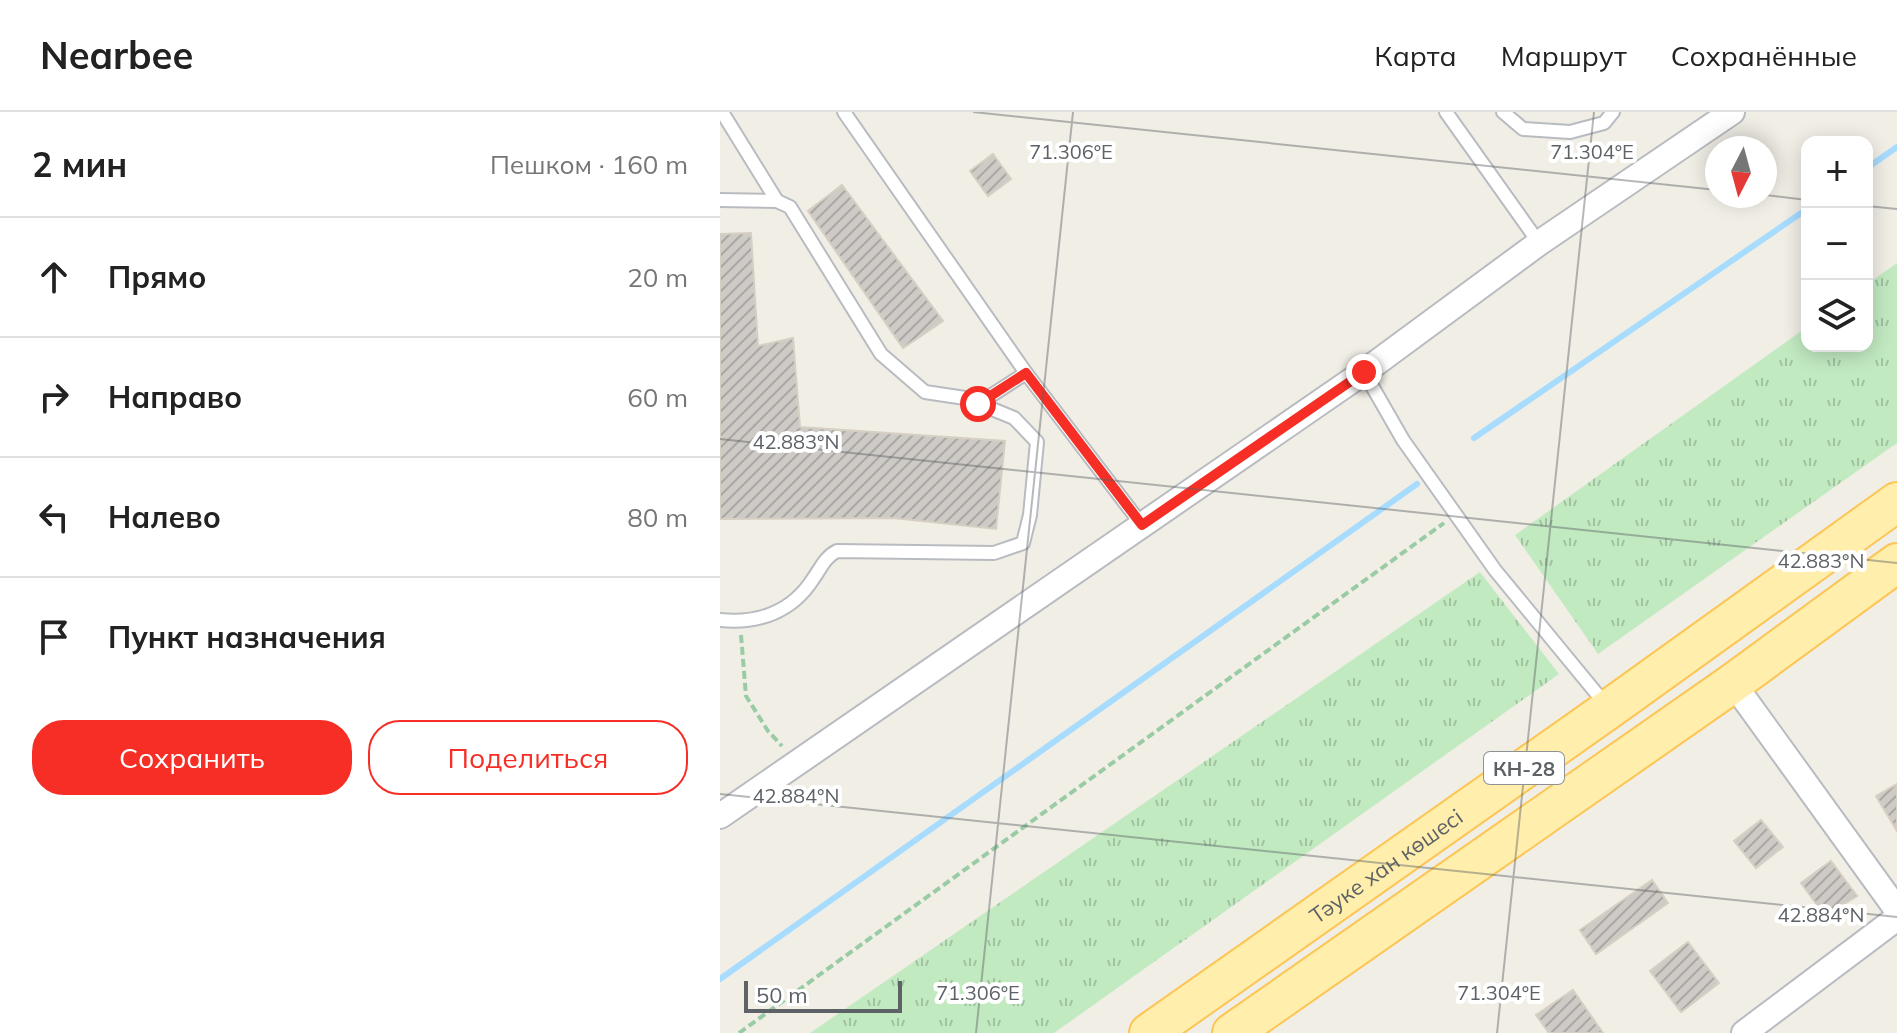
<!DOCTYPE html>
<html lang="ru">
<head>
<meta charset="utf-8">
<style>
	:root { --surface:#fff; --page:#f6f6f6; --text:#222; --muted:#767676; --line:#e0e0e0; --accent:#f62e26 }
	body { margin:0; font-family:Mulish,sans-serif; background:var(--page); color:var(--text) }
	.controls { position:absolute; right:24px; top:24px; display:grid; overflow:hidden; border-radius:16px; box-shadow:0 4px 20px #0003 }
	.controls button { width:72px; height:72px; display:grid; place-items:center; padding:0; border:0; border-bottom:2px solid var(--line); background:var(--surface); color:var(--text); font:40px sans-serif }
	.compass { position:absolute; left:985px; top:24px; width:72px; height:72px; border-radius:50%; background:var(--surface); box-shadow:0 4px 20px #0003; rotate:186deg }
	.scale { position:absolute; left:24px; bottom:20px; width:158px; box-sizing:border-box; padding-left:8px; border:4px solid #5d6267; border-top:0; font-size:22px; line-height:28px; white-space:nowrap; color:#5d6267; -webkit-text-stroke:6px #fff; paint-order:stroke }
	.stop { position:absolute; width:24px; height:24px; margin:-18px; border:6px solid #f62e26; border-radius:50%; background:#fff }
	.stop.end { background:#f62e26; border-color:#fff; box-shadow:0 2px 8px #0008 }
	.list { margin:0; padding:0; list-style:none }
	h2 { display:flex; justify-content:space-between; align-items:center; height:104px; margin:0; padding:0 32px; font-size:34px }
	h2 small { font-size:26px; font-weight:400; color:var(--muted) }
	.list li { display:grid; grid-template-columns:52px 1fr auto; gap:24px; align-items:center; box-sizing:border-box; height:120px; padding:0 32px; border-top:2px solid var(--line) }
	.list b { display:block; font-size:30px; white-space:nowrap }
	.list em { font-size:26px; font-style:normal; color:var(--muted) }
	.actions { display:flex; gap:16px; padding:24px 32px }
	.actions a { flex:1; padding:18px 0; border:2px solid var(--accent); border-radius:32px; text-align:center; font-size:28px; color:var(--accent) }
	.actions .main { background:var(--accent); color:#fff }
	.icon { flex:none; width:44px; height:44px; fill:none; stroke:currentColor; stroke-width:2; stroke-linecap:round; stroke-linejoin:round }
	.map { position:relative; flex:none; width:1177px; height:921px; overflow:hidden }
	header { display:flex; align-items:center; gap:48px; box-sizing:border-box; height:112px; padding:0 40px; background:var(--surface); border-bottom:2px solid var(--line) }
	header strong { font-size:38px }
	nav { display:flex; gap:44px; margin-inline-start:auto; font-size:28px }
	main { display:flex }
	aside { flex:1; background:var(--surface) }
	.map>svg:first-child { display:block }
</style>
</head>
<body>
<header>
<strong>Nearbee</strong>
<nav><a>Карта</a><a>Маршрут</a><a>Сохранённые</a></nav>
</header>
<main>
<aside>
<h2>2 мин<small>Пешком · 160 m</small></h2>
<ul class="list">
<li><svg class="icon" aria-label="ahead" viewBox="0 0 24 24"><path d="M12 20V5M6 11l6-6 6 6"/></svg><div><b>Прямо</b></div><em>20 m</em></li>
<li><svg class="icon" aria-label="right" viewBox="0 0 24 24"><path d="M7 20v-9h11M14 6l5 5-5 5"/></svg><div><b>Направо</b></div><em>60 m</em></li>
<li><svg class="icon" aria-label="left" viewBox="0 0 24 24"><path d="M17 20v-9H6M10 6l-5 5 5 5"/></svg><div><b>Налево</b></div><em>80 m</em></li>
<li><svg class="icon" aria-label="arrive" viewBox="0 0 24 24"><path d="M6 21V4h12l-3 4 3 4H6"/></svg><div><b>Пункт назначения</b></div></li>
</ul>
<div class="actions"><a class="main">Сохранить</a><a>Поделиться</a></div>
</aside>
<div class="map">
<svg width="1177" height="921" viewBox="0 0 1177 921">
	<defs>
		<pattern id="grass-tufts" width="24" height="20" patternUnits="userSpaceOnUse" patternTransform="scale(2)"><rect width="24" height="20" fill="#c2eac1"/><path d="M3 7l-1-3M5 7V3M7 7l1-3M15 17l-1-3M17 17v-4M19 17l1-3" fill="none" stroke="#a1c1a1"/></pattern>
		<pattern id="building-hatch" width="6" height="6" patternUnits="userSpaceOnUse" patternTransform="scale(2)"><rect width="6" height="6" fill="#cecac5"/><path d="M-1 1l2-2M0 6l6-6M5 7l2-2" fill="none" stroke="#aaa7a4"/></pattern>
	</defs>
	<rect width="100%" height="100%" fill="#f1eee6"/>
	<g fill="url(#grass-tufts)">
		<path d="M1177,151V331L878,542L795,423L1087,215V234H1147V172Z"/>
		<path d="M760,460L839,562L334,921H90Z"/>
	</g>
	<g fill="none" stroke-linecap="round" stroke-linejoin="round">
		<g stroke="#a7dcff" stroke-width="6">
			<path d="M1147,56L1177,35"/>
			<path d="M754,326L1087,97"/>
			<path d="M0,867L697,372"/>
		</g>
	</g>
	<g fill="url(#building-hatch)" stroke="#d6cfc3" stroke-width="2">
		<path d="M273,42L291,67L268,84L250,59Z"/>
		<path d="M122,73L223,209L183,236L88,99Z"/>
		<path d="M31,121L38,234L73,226L80,315L285,329L276,417L173,406L0,407V122Z"/>
		<path d="M1177,672V719L1156,684Z"/>
		<path d="M1041,708L1063,735L1036,756L1014,729Z"/>
		<path d="M1111,749L1137,784L1105,804L1081,771Z"/>
		<path d="M932,768L948,791L876,842L860,818Z"/>
		<path d="M968,830L999,871L961,900L930,859Z"/>
		<path d="M853,878L883,921H829L816,903Z"/>
	</g>
	<g fill="none" stroke-linecap="round" stroke-linejoin="round">
		<g stroke="#b8bcc0" stroke-width="16">
			<g id="service">
				<path d="M2,0L57,89"/>
				<path d="M124,0L306,261"/>
				<path d="M726,0L819,131"/>
				<path d="M783,0L803,17L850,20L884,11L893,0"/>
				<path d="M0,88L57,89L70,95L161,242L205,280L245,286L294,306L317,330L310,403L303,431L274,441L117,439C105,445 101,456 93,467C72,500 38,512 0,508"/>
				<path d="M644,260L683,328L775,458L886,593"/>
				<path d="M258,292L306,261L422,413"/>
			</g>
		</g>
		<g stroke="#b8bcc0" stroke-width="28">
			<g id="minor">
				<path d="M1013,571L1177,798"/>
				<path d="M0,704L644,260L819,131L1012,0"/>
				<path d="M1024,921L1177,806"/>
			</g>
		</g>
		<g stroke="#fcc554" stroke-width="42">
			<g id="primary">
				<path id="s1" d="M429,921L889,597L1177,390"/>
				<path d="M512,921L1013,571L1177,451"/>
			</g>
		</g>
		<g stroke="#99cca5" stroke-width="4" stroke-dasharray="8 4" stroke-linecap="butt">
			<path d="M21,523L26,584L48,619L62,634"/>
			<path d="M19,921L724,411"/>
		</g>
		<use href="#service" stroke="#fff" stroke-width="12"/>
		<use href="#minor" stroke="#fff" stroke-width="24"/>
		<use href="#primary" stroke="#ffeeac" stroke-width="38"/>
	</g>
	<g fill="none" stroke-linecap="round" stroke-linejoin="round">
		<path stroke="#f62e26" stroke-width="10" d="M258,292L306,261L422,413L644,260"/>
	</g>
	<path fill="none" stroke="#5d6267" stroke-width="2" stroke-opacity="0.45" d="M253,0L997,78M1045,83L1087,88M1147,94L1177,97M0,327L1177,451M0,682L1177,805M256,921L353,0M777,921L874,0"/>
	<g text-anchor="middle" dominant-baseline="central" stroke-width="8" stroke-linejoin="round" paint-order="stroke">
		<rect fill="#fff" stroke="#8e9195" stroke-width="2" x="764" y="640" width="80" height="32" rx="6"/>
		<g font-size="20" font-weight="bold" fill="#5d6267">
			<text x="804" y="656">КН-28</text>
		</g>
		<g font-size="22" fill="#5d6267" stroke="#fff">
			<text stroke="none"><textPath href="#s1" startOffset="290">Тәуке хан көшесі</textPath></text>
		</g>
	</g>
	<g font-size="20" text-anchor="middle" fill="#5d6267" stroke="#fff" stroke-width="8" stroke-linejoin="round" paint-order="stroke">
		<text x="351" y="47">71.306°E</text>
		<text x="872" y="47">71.304°E</text>
		<text x="76" y="337">42.883°N</text>
		<text x="1101" y="456">42.883°N</text>
		<text x="76" y="691">42.884°N</text>
		<text x="1101" y="810">42.884°N</text>
		<text x="258" y="888">71.306°E</text>
		<text x="779" y="888">71.304°E</text>
	</g>
</svg>
<div class="controls">
<button>+</button>
<button>−</button>
<button><svg class="icon" aria-label="layers" viewBox="0 0 24 24"><path d="M12 4l9 5-9 5-9-5zM3 14l9 5 9-5"/></svg></button>
</div>
<svg class="compass" viewBox="-18 -18 36 36"><path d="M0-13l5 13h-10z" fill="#e53935"/><path d="M0 13l5-13h-10z" fill="#767676"/></svg>
<div class="scale">50 m</div>
<div class="stop" style="left:258px;top:292px"></div>
<div class="stop end" style="left:644px;top:260px"></div>
</div>
</main>
</body>
</html>
